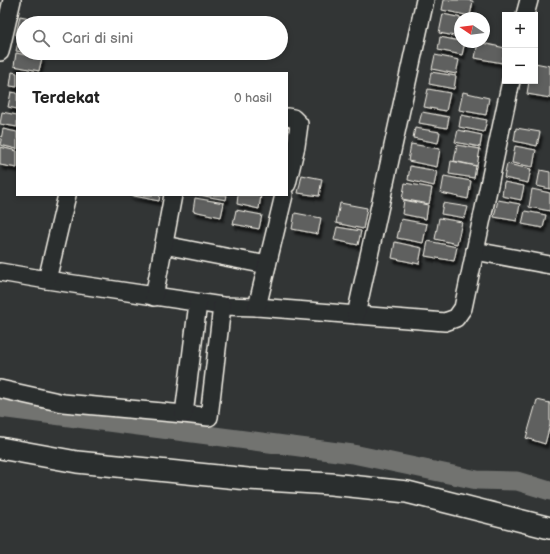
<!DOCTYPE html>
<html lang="id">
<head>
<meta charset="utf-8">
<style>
	:root { --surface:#fff; --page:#f6f6f6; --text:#222; --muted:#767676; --line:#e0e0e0 }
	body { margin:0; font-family:"Balsamiq Sans",sans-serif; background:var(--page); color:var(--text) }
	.controls { position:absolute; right:12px; top:12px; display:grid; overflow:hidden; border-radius:0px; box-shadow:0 2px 6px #0003 }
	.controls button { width:36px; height:36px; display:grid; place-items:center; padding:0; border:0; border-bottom:1px solid var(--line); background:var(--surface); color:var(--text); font:20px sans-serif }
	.compass { position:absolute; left:454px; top:12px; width:36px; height:36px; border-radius:50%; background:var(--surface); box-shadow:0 2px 6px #0003; rotate:283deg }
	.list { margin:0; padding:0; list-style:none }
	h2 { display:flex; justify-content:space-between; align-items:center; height:52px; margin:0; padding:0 16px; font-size:17px }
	h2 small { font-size:13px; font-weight:400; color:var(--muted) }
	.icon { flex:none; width:22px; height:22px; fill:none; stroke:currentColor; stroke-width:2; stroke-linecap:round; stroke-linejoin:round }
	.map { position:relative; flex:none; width:550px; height:554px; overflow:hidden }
	.search { position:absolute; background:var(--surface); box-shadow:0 2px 6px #0003; left:16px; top:16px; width:272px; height:44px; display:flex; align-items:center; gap:10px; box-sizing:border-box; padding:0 14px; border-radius:22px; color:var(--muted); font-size:15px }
	.panel { position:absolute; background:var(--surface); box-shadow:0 2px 6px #0003; left:16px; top:72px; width:272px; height:124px; border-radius:0px }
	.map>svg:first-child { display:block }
</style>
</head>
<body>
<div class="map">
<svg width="550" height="554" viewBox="0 0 550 554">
	<defs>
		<filter id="shadow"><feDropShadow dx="2.5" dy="4.5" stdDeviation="1" flood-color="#0009"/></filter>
	</defs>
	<rect width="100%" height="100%" fill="#323535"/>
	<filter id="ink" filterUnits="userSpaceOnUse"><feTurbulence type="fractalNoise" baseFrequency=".025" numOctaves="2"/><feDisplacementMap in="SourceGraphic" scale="8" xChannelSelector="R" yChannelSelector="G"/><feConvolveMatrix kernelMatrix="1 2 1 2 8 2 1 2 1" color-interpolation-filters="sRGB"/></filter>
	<g filter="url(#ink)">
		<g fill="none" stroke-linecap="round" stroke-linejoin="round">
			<path stroke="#727370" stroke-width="19" d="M0,408L353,454L477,480L517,481L550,491"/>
		</g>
		<g fill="#5f605f" stroke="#f4f1e8" filter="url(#shadow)">
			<path d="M444,0H466L473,1L470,16L442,10Z"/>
			<path d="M443,14L462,18H460V37L439,33Z"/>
			<path d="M20,16L45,21V23H23V36L16,35Z"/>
			<path d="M440,37L460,41V42H465L462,55L438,50Z"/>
			<path d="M19,38L23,39V52L16,51Z"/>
			<path d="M478,42L505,48L502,63L475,58Z"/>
			<path d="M16,53L42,58L39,71L14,66Z"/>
			<path d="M435,55L459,60L456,74L432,69Z"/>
			<path d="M535,63L550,66V98L527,94L529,81H535Z"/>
			<path d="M12,72L17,73V87L10,86Z"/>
			<path d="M431,72L456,76L454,89L429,84Z"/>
			<path d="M428,89L450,93L446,111L424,107Z"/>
			<path d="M11,92L17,93V109L8,107Z"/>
			<path d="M463,92L489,98L486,115L459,110Z"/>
			<path d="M2,112L17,115V127L0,124Z"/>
			<path d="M422,112L449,117L447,128L419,123Z"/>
			<path d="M461,115L487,120L484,132L459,127Z"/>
			<path d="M415,128L440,132L438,143L413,138Z"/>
			<path d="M516,128L540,132L537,146L514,141Z"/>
			<path d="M3,129L17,132V149L0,145Z"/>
			<path d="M458,130L482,135L480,147L455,142Z"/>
			<path d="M411,144L440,149L437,167L408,161Z"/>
			<path d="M457,145L480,149L477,166L454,161Z"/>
			<path d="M515,146L536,150L533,167L512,163Z"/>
			<path d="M0,147L17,151V168L0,165Z"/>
			<path d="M451,161L476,166L474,178L449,174Z"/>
			<path d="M507,164L531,169L528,183L504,178Z"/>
			<path d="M410,166L437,171L434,186L408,180Z"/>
			<path d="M540,170L550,172V189L537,186Z"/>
			<path d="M302,175L322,179L319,196L298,193Z"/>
			<path d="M444,176L471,181L468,199L441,193Z"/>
			<path d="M504,182L524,186L521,200L502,196Z"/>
			<path d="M405,183L432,188L429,204L402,199Z"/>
			<path d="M532,189L550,193V211L529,207Z"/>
			<path d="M129,195H160L159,201Z"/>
			<path d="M199,195H227L226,200Z"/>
			<path d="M238,195H261L259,209L237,204Z"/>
			<path d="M195,198L224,203L221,217L193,211Z"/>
			<path d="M404,200L428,205L426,219L402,214Z"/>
			<path d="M498,200L520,204L517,221L494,217Z"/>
			<path d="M340,203L367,208L363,229L336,223Z"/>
			<path d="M443,203L468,207L465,218L441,214Z"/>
			<path d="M236,210L262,215L259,229L233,224Z"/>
			<path d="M525,211L546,215L543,228L522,224Z"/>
			<path d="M295,213L321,218L318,234L292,229Z"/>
			<path d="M439,218L462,222L457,244L435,239Z"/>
			<path d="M401,219L427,224L423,243L397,238Z"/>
			<path d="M337,227L361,231L358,245L334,240Z"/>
			<path d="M428,241L457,247L454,261L425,256Z"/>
			<path d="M395,242L422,248L419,264L392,258Z"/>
			<path d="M537,400L550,403V425L545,444L526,438Z"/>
		</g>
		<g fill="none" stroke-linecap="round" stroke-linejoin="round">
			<g stroke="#f4f1e8" stroke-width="20">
				<g id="minor">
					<path d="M525,15L529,0"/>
					<path d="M0,52L12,0"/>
					<path d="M287,117L293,118L299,124L296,146L287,184"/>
					<path d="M164,245L267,265"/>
					<path d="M475,251L550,265"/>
					<path d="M0,272L47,280L222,306L257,307L445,322L456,318L463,308L511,81"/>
					<path d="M47,280L67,195"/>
					<path d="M154,297L173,195"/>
					<path d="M257,307L284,195"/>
					<path d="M356,315L425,0"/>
					<path d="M0,389L63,403L184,414L209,417L222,306"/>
					<path d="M184,414L198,303"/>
				</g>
			</g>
			<g stroke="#f4f1e8" stroke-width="24">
				<path id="tertiary" d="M0,448L77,462L248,479L331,484L407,492L550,528"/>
			</g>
			<use href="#minor" stroke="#2a2d2e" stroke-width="17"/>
			<use href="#tertiary" stroke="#2a2d2e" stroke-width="21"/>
		</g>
	</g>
</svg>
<div class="controls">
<button>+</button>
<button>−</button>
</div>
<svg class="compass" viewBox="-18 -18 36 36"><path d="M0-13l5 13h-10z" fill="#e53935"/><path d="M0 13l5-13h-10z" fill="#767676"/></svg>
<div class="search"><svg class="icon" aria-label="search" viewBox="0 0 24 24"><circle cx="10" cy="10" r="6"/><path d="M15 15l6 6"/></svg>Cari di sini</div>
<section class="panel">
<h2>Terdekat<small>0 hasil</small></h2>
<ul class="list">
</ul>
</section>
</div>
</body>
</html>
